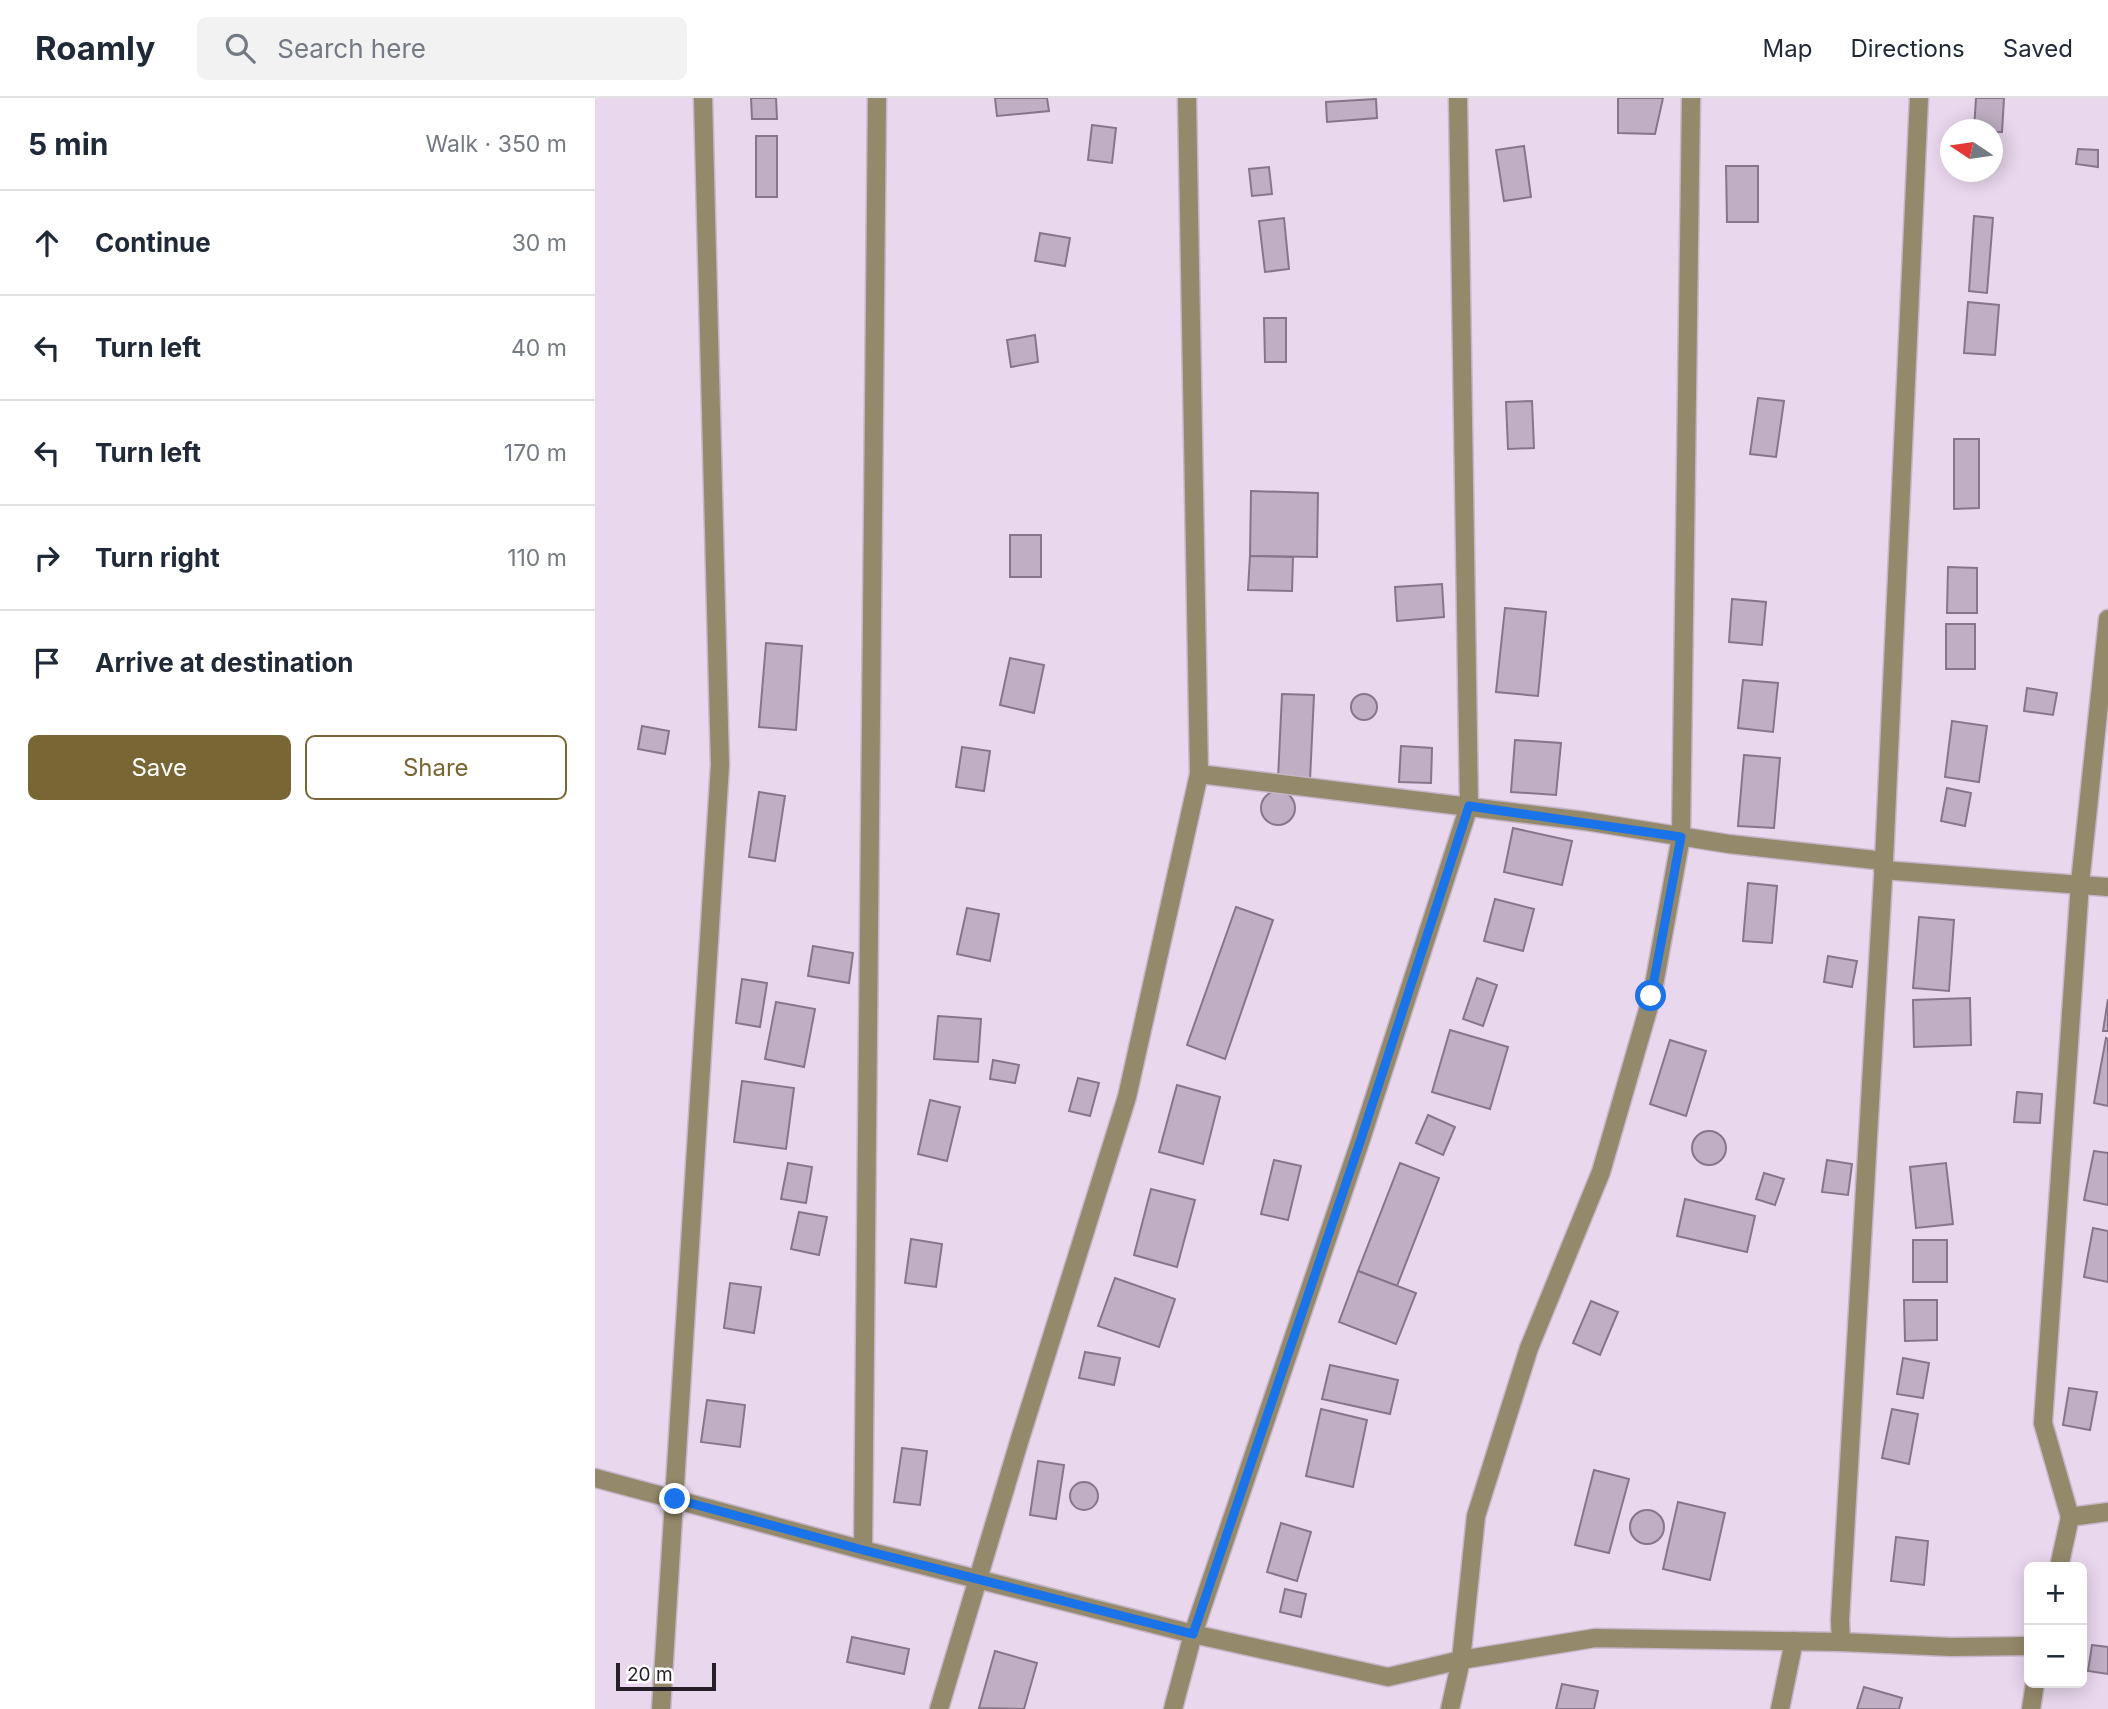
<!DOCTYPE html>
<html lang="en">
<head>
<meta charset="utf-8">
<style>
	:root { --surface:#fff; --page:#f2f2f3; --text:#1f2937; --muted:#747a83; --line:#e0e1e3; --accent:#786634 }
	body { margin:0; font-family:Inter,sans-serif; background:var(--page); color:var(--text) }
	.controls { position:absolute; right:21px; bottom:21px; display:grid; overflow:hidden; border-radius:10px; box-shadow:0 4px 18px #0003 }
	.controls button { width:63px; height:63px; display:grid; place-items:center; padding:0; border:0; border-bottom:2px solid var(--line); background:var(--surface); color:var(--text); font:35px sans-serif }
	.compass { position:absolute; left:1345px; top:21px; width:63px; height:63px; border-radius:50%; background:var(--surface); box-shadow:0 4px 18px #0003; rotate:283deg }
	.scale { position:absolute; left:21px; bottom:18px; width:100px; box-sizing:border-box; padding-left:7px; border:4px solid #261f27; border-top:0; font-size:19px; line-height:24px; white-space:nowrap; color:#261f27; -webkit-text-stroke:5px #fff; paint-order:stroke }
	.stop { position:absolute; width:21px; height:21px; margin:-16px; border:5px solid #1a73e8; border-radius:50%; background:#fff }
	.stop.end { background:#1a73e8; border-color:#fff; box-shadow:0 2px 7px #0008 }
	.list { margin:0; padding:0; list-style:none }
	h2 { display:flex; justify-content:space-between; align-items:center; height:91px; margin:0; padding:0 28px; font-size:30px }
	h2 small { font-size:23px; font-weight:400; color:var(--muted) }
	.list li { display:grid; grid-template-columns:46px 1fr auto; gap:21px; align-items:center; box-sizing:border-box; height:105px; padding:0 28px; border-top:2px solid var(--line) }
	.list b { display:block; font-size:26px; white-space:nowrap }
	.list em { font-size:23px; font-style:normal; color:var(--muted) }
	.actions { display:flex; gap:14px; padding:21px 28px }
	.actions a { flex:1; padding:16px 0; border:2px solid var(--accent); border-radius:10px; text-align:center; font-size:24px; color:var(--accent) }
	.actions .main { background:var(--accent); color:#fff }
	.icon { flex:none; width:38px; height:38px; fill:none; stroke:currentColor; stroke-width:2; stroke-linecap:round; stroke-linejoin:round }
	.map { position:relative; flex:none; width:1513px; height:1611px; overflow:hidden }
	header { display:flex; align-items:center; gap:42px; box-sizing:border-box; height:98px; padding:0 35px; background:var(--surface); border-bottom:2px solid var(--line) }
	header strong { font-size:33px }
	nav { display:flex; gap:38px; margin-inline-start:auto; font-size:24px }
	.search { width:490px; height:63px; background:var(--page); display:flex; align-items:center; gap:18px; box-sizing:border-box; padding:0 24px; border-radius:10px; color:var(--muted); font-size:26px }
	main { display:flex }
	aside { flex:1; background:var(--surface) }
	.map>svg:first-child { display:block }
</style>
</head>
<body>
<header>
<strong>Roamly</strong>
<div class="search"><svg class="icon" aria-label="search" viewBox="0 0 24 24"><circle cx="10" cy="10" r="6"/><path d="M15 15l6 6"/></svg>Search here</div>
<nav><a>Map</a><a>Directions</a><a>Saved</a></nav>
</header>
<main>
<aside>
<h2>5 min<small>Walk · 350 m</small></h2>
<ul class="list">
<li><svg class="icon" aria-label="ahead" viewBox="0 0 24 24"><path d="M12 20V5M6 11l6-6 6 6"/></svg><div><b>Continue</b></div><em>30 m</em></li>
<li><svg class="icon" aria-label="left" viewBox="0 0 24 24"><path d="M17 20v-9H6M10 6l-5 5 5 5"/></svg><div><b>Turn left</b></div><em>40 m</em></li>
<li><svg class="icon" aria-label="left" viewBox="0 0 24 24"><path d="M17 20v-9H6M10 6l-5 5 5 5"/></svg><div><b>Turn left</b></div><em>170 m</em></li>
<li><svg class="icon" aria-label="right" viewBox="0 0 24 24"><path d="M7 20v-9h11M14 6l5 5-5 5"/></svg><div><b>Turn right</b></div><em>110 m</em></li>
<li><svg class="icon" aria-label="arrive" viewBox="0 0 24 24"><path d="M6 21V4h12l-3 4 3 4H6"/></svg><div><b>Arrive at destination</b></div></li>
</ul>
<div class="actions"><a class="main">Save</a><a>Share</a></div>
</aside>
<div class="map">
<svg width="1513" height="1611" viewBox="0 0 1513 1611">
	<rect width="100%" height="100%" fill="#e9d7ed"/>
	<g fill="#c0afc4" stroke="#87768a" stroke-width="2">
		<path d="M156,0H181L182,21H157Z"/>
		<path d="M400,0H452L454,13L402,18Z"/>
		<path d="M1023,0H1068L1060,36L1023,35Z"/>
		<path d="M1381,0H1409L1407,34H1398V32H1379Z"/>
		<path d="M781,1L782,20L732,24L731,4Z"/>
		<path d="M497,27L521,30L517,65L493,62Z"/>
		<rect x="161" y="38" width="21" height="61"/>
		<path d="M929,48L936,99L909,103L901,52Z"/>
		<path d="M1483,51L1503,52V69L1481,66Z"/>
		<path d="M1131,68H1163V124H1132Z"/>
		<path d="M674,69L677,96L657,98L654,71Z"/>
		<path d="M1379,118L1398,120L1392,195L1374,193Z"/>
		<path d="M689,120L694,171L670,174L664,123Z"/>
		<path d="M445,135L475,140L470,168L440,163Z"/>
		<path d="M1373,204L1404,207L1400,257L1369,255Z"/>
		<path d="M669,220H691V264H670Z"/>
		<path d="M440,237L443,264L416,269L412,242Z"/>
		<path d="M1163,300L1189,303L1181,359L1155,356Z"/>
		<path d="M937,303L939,350L913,351L911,304Z"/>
		<path d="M1359,341H1384V410L1359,411Z"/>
		<path d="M656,393L723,395L722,459L655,458Z"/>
		<rect x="415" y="437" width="31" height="42"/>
		<path d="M655,458L698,459L697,493L653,492Z"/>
		<path d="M1353,469L1382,470V515H1352Z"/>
		<path d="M847,486L849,519L802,523L800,489Z"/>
		<path d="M1137,501L1171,504L1167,547L1134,544Z"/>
		<path d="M910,510L951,514L943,598L901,594Z"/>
		<rect x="1351" y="526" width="29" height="45"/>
		<path d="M171,545L207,548L201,632L164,629Z"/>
		<path d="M415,560L449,567L439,615L405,607Z"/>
		<path d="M1148,582L1183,585L1178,634L1143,630Z"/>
		<path d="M1432,590L1462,595L1458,617L1429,613Z"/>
		<path d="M687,596L719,597L715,682L683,681Z"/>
		<circle cx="769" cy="609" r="13"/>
		<path d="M1357,623L1392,628L1384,684L1350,679Z"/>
		<path d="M47,628L74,633L70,656L43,651Z"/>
		<path d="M920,642L966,645L961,697L916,694Z"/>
		<path d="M806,648L837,650L836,685L804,684Z"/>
		<path d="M367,649L395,653L389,693L361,689Z"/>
		<path d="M1149,657L1185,660L1179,730L1143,728Z"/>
		<path d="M1352,690L1376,695L1370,728L1346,723Z"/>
		<circle cx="683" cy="710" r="17"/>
		<path d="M164,694L190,698L180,763L154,759Z"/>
		<path d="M918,730L977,743L967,787L909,774Z"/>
		<path d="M1153,785L1182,788L1177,845L1148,843Z"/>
		<path d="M900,801L939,811L928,853L889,843Z"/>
		<path d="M641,809L678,822L630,961L592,947Z"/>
		<path d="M372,810L404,816L395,863L362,856Z"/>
		<path d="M1324,819L1359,822L1354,893L1318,890Z"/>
		<path d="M218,848L258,855L254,885L213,878Z"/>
		<path d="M1233,858L1262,863L1257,889L1229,884Z"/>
		<path d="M882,880L902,887L888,928L868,921Z"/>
		<path d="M147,881L172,885L165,929L141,925Z"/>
		<path d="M1375,900L1376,947L1319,949L1318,902Z"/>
		<path d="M1513,901V933H1508Z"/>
		<path d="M181,904L220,911L209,969L170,961Z"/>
		<path d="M343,918L386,921L383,964L339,961Z"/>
		<path d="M855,932L913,949L895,1011L837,994Z"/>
		<path d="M1511,940L1513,941V1008L1499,1005Z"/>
		<path d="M1075,942L1111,953L1091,1018L1055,1006Z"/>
		<path d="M398,962L424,967L420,985L395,981Z"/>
		<path d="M483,980L504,985L495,1018L474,1013Z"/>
		<path d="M147,983L199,990L191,1051L139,1044Z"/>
		<path d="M582,987L625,999L608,1066L564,1054Z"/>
		<path d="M1422,994L1447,996L1445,1025L1419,1024Z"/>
		<path d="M335,1002L365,1009L352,1063L323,1056Z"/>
		<path d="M833,1017L860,1029L848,1057L821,1045Z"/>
		<circle cx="1114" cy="1050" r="17"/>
		<path d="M1499,1053L1513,1055V1107L1489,1102Z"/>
		<path d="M679,1062L706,1068L693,1122L666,1116Z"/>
		<path d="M1232,1062L1257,1066L1253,1097L1227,1094Z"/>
		<path d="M193,1065L217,1069L211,1105L186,1101Z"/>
		<path d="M805,1065L844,1080L802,1188L763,1173Z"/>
		<path d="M1351,1065L1358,1126L1321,1130L1315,1069Z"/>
		<path d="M1169,1075L1189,1081L1180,1107L1161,1101Z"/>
		<path d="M556,1091L600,1102L582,1169L539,1157Z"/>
		<path d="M1090,1101L1160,1118L1152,1154L1082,1138Z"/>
		<path d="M204,1114L232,1119L224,1157L196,1151Z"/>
		<path d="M1498,1130L1513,1133V1184L1489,1179Z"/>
		<path d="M316,1141L347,1146L341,1189L310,1185Z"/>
		<rect x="1318" y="1142" width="34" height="42"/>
		<path d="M763,1173L821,1195L801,1246L744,1224Z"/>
		<path d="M520,1180L580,1201L564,1249L503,1228Z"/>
		<path d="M135,1185L166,1189L159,1235L129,1230Z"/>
		<path d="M1309,1202H1342V1242L1310,1243Z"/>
		<path d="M996,1203L1023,1214L1005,1257L978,1245Z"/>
		<path d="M490,1254L525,1260L519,1287L484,1280Z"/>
		<path d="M1308,1260L1334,1265L1328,1300L1302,1296Z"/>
		<path d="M735,1267L803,1282L795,1316L727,1301Z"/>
		<path d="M1474,1290L1502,1294L1495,1332L1468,1327Z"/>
		<path d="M112,1302L150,1307L145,1349L106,1344Z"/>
		<path d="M726,1311L772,1322L758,1389L711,1378Z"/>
		<path d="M1297,1311L1323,1316L1314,1366L1287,1360Z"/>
		<path d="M307,1350L332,1353L325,1407L299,1404Z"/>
		<path d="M443,1363L469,1367L461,1421L435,1417Z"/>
		<path d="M999,1372L1034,1381L1014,1455L980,1447Z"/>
		<circle cx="489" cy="1398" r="14"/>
		<path d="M1083,1404L1130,1415L1115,1482L1068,1471Z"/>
		<circle cx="1052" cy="1429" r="17"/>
		<path d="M686,1425L716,1434L702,1483L672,1474Z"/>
		<path d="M1301,1439L1333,1443L1329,1487L1296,1483Z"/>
		<path d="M690,1491L711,1496L706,1519L685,1514Z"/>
		<path d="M257,1539L314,1551L309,1576L252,1564Z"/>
		<path d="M1497,1547L1513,1549V1576L1493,1573Z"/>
		<path d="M400,1553L442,1565L429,1611L384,1610Z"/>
		<path d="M967,1586L1003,1593L999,1611H961Z"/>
		<path d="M1269,1589L1307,1600L1304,1611H1262Z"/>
	</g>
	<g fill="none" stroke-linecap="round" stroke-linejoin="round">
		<g stroke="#c6b6c9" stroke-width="21">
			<g id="minor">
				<path d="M604,676L990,723L1134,746L1289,763"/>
				<path d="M1288,772L1513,789"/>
				<path d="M0,1380L268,1452L598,1536L793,1579L866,1562L1000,1540L1246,1544L1356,1549L1434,1548"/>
				<path d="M1475,1419L1448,1325L1485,785L1513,521"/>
				<path d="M268,1452L282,0"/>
				<path d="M1464,1469L1475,1419L1513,1414"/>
				<path d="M1246,1544L1245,1522L1289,763L1324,0"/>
				<path d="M66,1611L125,667L108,0"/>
				<path d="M344,1611L424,1344L532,999L604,676L592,0"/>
				<path d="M578,1611L598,1536L766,1041L874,708L863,0"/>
				<path d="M855,1611L866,1562L881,1418L934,1250L1006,1074L1057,898L1086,739L1096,0"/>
				<path d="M1185,1611L1199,1543"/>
				<path d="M1436,1611L1440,1585"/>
			</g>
		</g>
		<use href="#minor" stroke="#95896b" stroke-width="18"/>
	</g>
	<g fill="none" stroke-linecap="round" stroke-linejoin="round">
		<path stroke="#1a73e8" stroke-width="9" d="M80,1401L268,1452L598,1536L766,1041L874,708L1086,739L1056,898"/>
	</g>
</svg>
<div class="controls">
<button>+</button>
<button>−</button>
</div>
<svg class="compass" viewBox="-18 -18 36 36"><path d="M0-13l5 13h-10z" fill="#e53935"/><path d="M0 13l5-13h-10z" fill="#747a83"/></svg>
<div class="scale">20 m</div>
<div class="stop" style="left:1056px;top:898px"></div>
<div class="stop end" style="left:80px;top:1401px"></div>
</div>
</main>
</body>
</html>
